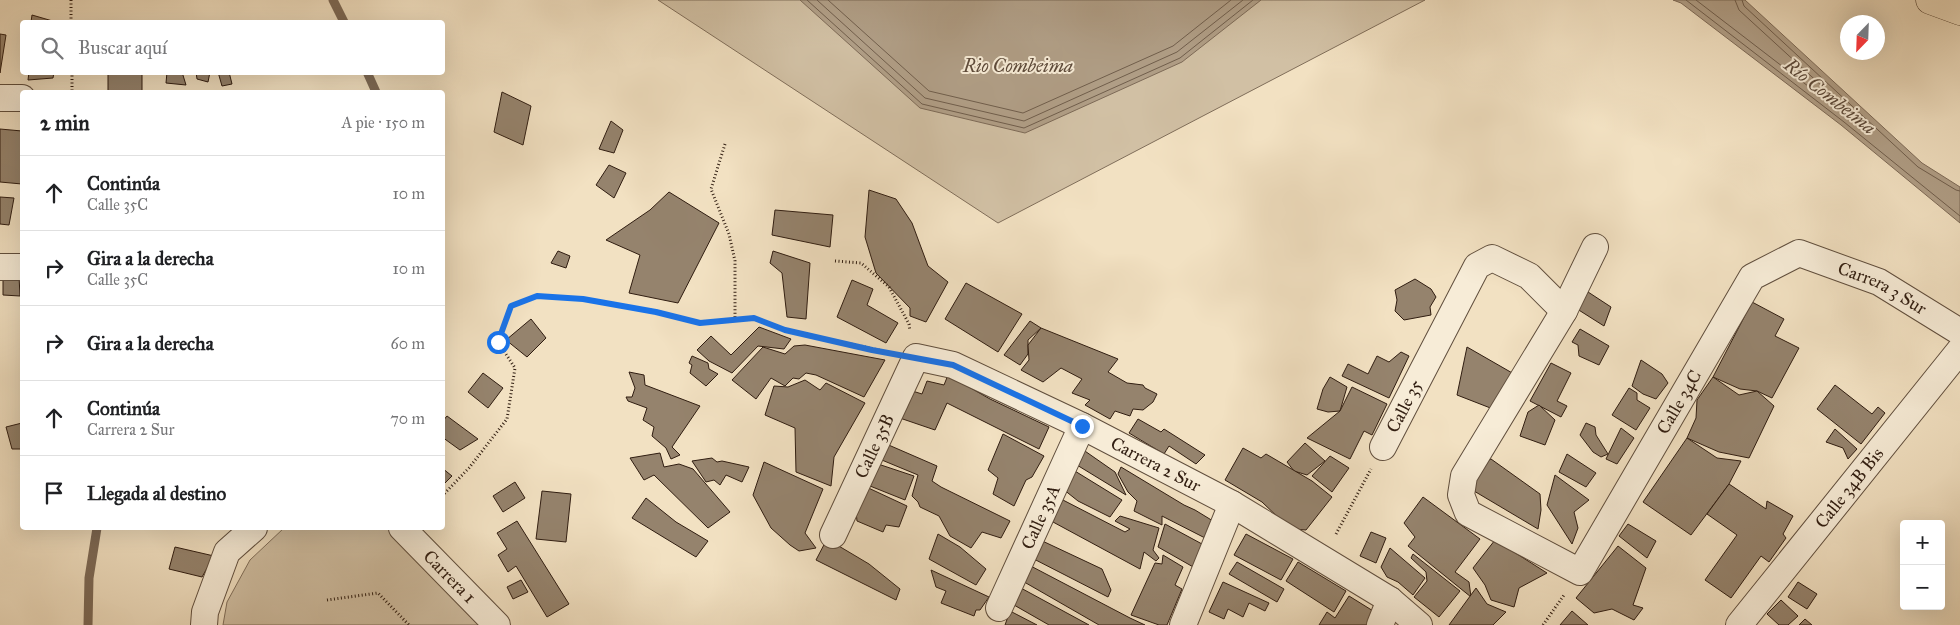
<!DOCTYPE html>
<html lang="es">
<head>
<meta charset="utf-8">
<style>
	:root { --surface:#fff; --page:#f2f2f2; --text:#202124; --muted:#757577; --line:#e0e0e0 }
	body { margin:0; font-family:"IM FELL Great Primer",serif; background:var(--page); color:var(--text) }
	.controls { position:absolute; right:15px; bottom:15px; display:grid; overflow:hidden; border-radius:5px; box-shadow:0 5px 20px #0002 }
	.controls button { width:45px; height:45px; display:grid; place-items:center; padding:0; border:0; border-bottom:1px solid var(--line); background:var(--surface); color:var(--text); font:25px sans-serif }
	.compass { position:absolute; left:1840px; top:15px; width:45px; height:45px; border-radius:50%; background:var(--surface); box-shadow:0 5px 20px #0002; rotate:203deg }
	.stop { position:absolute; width:15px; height:15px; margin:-11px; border:4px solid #1a73e8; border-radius:50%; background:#fff }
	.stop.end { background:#1a73e8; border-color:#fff; box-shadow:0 1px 5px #0008 }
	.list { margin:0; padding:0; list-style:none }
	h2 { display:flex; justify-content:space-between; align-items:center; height:65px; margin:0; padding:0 20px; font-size:21px }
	h2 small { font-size:16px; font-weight:400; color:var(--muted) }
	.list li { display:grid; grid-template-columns:32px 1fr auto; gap:15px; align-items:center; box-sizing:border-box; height:75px; padding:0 20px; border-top:1px solid var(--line) }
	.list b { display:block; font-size:19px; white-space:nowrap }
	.list p { margin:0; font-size:16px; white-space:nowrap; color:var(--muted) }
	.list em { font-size:16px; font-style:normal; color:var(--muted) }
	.icon { flex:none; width:28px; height:28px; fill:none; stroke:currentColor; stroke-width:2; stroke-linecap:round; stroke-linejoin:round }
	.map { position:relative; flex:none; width:1960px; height:625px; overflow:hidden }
	.search { position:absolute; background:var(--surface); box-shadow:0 5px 20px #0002; left:20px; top:20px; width:425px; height:55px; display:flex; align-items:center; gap:12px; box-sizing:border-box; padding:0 18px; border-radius:5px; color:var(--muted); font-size:19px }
	.panel { position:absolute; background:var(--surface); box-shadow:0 5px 20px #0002; left:20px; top:90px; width:425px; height:440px; border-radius:5px }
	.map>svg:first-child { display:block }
</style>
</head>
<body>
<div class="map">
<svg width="1960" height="625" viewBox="0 0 1960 625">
	<rect width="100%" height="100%" fill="#f2e1c2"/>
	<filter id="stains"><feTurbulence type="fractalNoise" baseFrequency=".004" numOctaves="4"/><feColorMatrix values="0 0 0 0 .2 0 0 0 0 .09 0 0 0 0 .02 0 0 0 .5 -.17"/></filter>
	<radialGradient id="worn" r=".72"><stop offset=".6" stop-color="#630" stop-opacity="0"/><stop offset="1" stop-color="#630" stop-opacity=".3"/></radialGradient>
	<g fill="#d1c0a4" stroke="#806e5a">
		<path d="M658,0H1425L998,223Z"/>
		<path d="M284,528H399L493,625H223L227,602L250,560Z"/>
	</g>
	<g fill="#b09e86" stroke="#7d6a57">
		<path d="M800,0H1261L1182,62L1025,133L920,108Z"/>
		<path d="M1673,0H1745L1922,163L1960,187V223L1841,125L1681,3Z"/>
	</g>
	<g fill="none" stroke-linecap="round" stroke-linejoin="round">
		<g stroke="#705e4c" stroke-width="1">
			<path d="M807,0L922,104L1024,128L1180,58L1253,0"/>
			<path d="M817,0L925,98L1024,121L1177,52L1243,0"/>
			<path d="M828,0L929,91L1023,113L1173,46L1231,0"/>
			<path d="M1686,0L1844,122L1960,216"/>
			<path d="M1696,0L1843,113H1847V109L1739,10L1735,0"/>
			<path d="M1742,0L1744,6L1918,167L1956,190L1960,191"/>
		</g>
		<g stroke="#7d6a57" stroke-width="9">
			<path d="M333,0L344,22"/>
			<path d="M367,72L376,92"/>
			<path d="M88,625L89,578L97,528"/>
		</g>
	</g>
	<g fill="#95836d" stroke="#301d11">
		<path d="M32,15L56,22H31Z"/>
		<path d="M0,34L6,35L0,73Z"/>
		<path d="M29,72H54L53,78L28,80Z"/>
		<path d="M108,72H142V91L108,92Z"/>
		<path d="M167,72H182L186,85L166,83Z"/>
		<path d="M196,72H210L208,82L197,79Z"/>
		<path d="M218,72H229L232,84L222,86Z"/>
		<path d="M502,92L531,106L523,145L494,132Z"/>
		<path d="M611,121L623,130L614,153L599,149Z"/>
		<path d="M0,129L22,131V184L0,182Z"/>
		<path d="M609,165L626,173L614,198L596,185Z"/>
		<path d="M869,190L896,199L912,223L928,266L948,282L926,322L910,316V308L876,273L865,237Z"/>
		<path d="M669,192L719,223L678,303L629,293L640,255L606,240L650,210Z"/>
		<path d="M0,197L14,198L9,225L0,224Z"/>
		<path d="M775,210L833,215L830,247L772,235Z"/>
		<path d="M558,251L570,256L566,268L551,263Z"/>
		<path d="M773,251L810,263L806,319L787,317L782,273L770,263Z"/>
		<path d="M19,276L20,296L3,295V277Z"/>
		<path d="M1415,279L1431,289L1436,297L1430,307L1431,315L1404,320L1395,311L1397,300L1395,290Z"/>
		<path d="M852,280L873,289L867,305L898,323L886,343L837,317Z"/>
		<path d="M966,283L1022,314L998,352L945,319Z"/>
		<path d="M1585,290L1611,307L1604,326L1574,307Z"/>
		<path d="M1752,302L1784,319L1775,336L1799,348L1772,398L1757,391L1740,389L1713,377Z"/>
		<path d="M531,319L546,338L527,357L506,340Z"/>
		<path d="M1030,321L1041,328L1028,340V354L1020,365L1004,355Z"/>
		<path d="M759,327L791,339L784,349L758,346L732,373L709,361L697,350L711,336L731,355Z"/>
		<path d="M1041,328L1118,359L1108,372L1127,383L1143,385L1145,388L1157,394L1153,402L1143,410L1133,409L1130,416L1115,411L1110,419L1085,405L1090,400L1072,393L1082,379L1061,368L1043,382L1021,370L1029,360L1028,345Z"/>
		<path d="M1580,329L1609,346L1599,365L1579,356L1578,345L1572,342Z"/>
		<path d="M805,345L885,360L864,397L816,375L806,373L799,379L793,378L785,386L771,378L756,399L732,380L763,347L785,354L794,346Z"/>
		<path d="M1467,347L1514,374L1493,409L1457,395Z"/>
		<path d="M1401,352L1409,356L1389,398L1342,376L1348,364L1368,374L1377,356L1389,362Z"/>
		<path d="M692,356L708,363L709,369L718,374L706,386L690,373L692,365L689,363Z"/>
		<path d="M1641,360L1662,374L1668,383L1656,399L1643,394L1632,386Z"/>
		<path d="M1551,363L1571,373L1557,401L1567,406L1561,417L1530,401Z"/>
		<path d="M629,372L644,375L645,385L700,406L672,447L680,455L671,459L666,448L652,436L654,427L643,420L647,408L628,401L626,397H632L635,388Z"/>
		<path d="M483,373L503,388L488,408L468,392Z"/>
		<path d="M948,375L990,399L1049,427L1039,449L947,403L935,430L891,415L906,389L922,394L927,381L944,385Z"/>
		<path d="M1330,377L1347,387L1340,411L1328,412L1317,409L1323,389Z"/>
		<path d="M1713,377L1739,395L1757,391L1774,406L1749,458L1719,452L1687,438L1696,418L1697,400Z"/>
		<path d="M805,380L820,390L826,383L865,403L834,457L831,486L796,472L795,428L765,415L774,386L788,387Z"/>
		<path d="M1835,385L1872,414L1878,407L1885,413L1861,444L1817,409Z"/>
		<path d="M1352,387L1387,404L1372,435L1364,431L1350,459L1307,438L1340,411Z"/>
		<path d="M1629,388L1637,393V400L1650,408L1636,430L1612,415Z"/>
		<path d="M1539,405L1555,420L1545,445L1520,436L1528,412Z"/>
		<path d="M447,416L478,439L460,450L442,437V422Z"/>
		<path d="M1138,419L1161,432L1164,429L1205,455L1196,464L1169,446L1164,454L1129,433Z"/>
		<path d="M22,423V449H12L6,427Z"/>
		<path d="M1586,423L1595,427L1596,435L1608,454L1601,457L1593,452L1580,435Z"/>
		<path d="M1621,428L1634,438L1617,464L1606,459Z"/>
		<path d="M1835,429L1857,449L1848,459L1843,448L1826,442Z"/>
		<path d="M1003,434L1044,456L1032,477L1026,480L1014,506L993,494L998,478L988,470Z"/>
		<path d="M1687,438L1717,458L1741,461L1729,484L1691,535L1643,502Z"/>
		<path d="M884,443L937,466L932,481L941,487L1010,521L1001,538L982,532L971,548L950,536L939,516L920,507L918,502L912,496L918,475L877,458Z"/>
		<path d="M1305,443L1325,461L1307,475L1294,471L1287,462Z"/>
		<path d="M1243,448L1261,458L1266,454L1312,481L1332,497L1306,530L1293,529L1283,522L1262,502L1225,480Z"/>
		<path d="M1082,449L1115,472L1126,495L1072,462Z"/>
		<path d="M660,453L664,467L679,464L693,469L730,512L708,528L654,475L644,480L630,458Z"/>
		<path d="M1567,454L1596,473L1586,487L1559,472Z"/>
		<path d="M1330,456L1349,468L1332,492L1312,476Z"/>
		<path d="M712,458L717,462L722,461L749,467L742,482L726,475L720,485L714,480L706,482L692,461Z"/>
		<path d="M1491,459L1540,494L1541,510L1538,529L1469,488L1474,469Z"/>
		<path d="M764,462L823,489L805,533L816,548L799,551L790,545L771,528L753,495Z"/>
		<path d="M872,462L914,476L905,500L865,484Z"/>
		<path d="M1121,467L1184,505L1195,510L1213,521L1207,539L1162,516V525L1134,511L1137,501L1128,492L1118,474Z"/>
		<path d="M442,468L452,476L442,486Z"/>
		<path d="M1070,468L1122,500L1110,517L1078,501L1063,489Z"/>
		<path d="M1555,475L1589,500L1574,512L1578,528L1572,544L1547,505Z"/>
		<path d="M515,482L525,498L503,512L493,496Z"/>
		<path d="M1729,484L1766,509L1767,501L1793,516L1783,534L1786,538L1769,562L1761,556L1731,598L1705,580L1737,535L1707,514Z"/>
		<path d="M862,485L907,506L899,527L886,525L883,532L857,521L856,512Z"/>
		<path d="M542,491L571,494L566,542L536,539Z"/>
		<path d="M1423,497L1480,539L1455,572L1469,582L1471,597L1408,546L1415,537L1404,523Z"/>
		<path d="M646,498L676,522L708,541L696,557L632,518Z"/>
		<path d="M1061,499L1125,532L1130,529L1115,521L1120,516L1159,528L1153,550L1159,558L1156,561L1144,552L1140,569L1053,522Z"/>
		<path d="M517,521L569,604L547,617L516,566L508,572L498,555L507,549L497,533Z"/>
		<path d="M1165,524L1202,544L1195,568L1158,547Z"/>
		<path d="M1628,524L1656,541L1647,558L1619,536Z"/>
		<path d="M1371,532L1386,538L1376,563L1360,556Z"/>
		<path d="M938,534L960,547L986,569L976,585L929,559Z"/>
		<path d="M1246,534L1293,559L1281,580L1234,555Z"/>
		<path d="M1036,538L1102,569L1111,590L1108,597L1028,556Z"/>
		<path d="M827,539L869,564L900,589L896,600L816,560Z"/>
		<path d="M1495,540L1547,573L1519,588L1514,607L1491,600L1485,585L1473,568Z"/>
		<path d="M1618,546L1646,568L1633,605L1643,608L1634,620L1612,609L1594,613L1576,598Z"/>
		<path d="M175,547L214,556L202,577L169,569Z"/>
		<path d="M1390,548L1425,578L1413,595L1398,582L1387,577L1381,567Z"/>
		<path d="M1413,554L1460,591L1439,617L1414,597L1427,581L1426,572L1411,558Z"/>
		<path d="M1163,555L1183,567L1175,585L1182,589L1167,625H1159L1131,615L1155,563L1162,564Z"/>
		<path d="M1237,562L1284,589L1277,602L1229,574Z"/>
		<path d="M1298,562L1346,591L1334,612L1286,581Z"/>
		<path d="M1025,563L1130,618L1145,625H1099L1019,579Z"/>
		<path d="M931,570L989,597L980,610H976L974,616L941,603L946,591L936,587Z"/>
		<path d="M521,580L528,592L513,599L507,587Z"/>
		<path d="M1223,582L1269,603L1265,611L1249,603L1243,617L1228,609L1224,619L1209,612Z"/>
		<path d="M1798,582L1817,594L1807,609L1788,597Z"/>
		<path d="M1019,587L1089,625H1049L1014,605Z"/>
		<path d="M1476,588L1487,604L1506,612L1493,625H1449Z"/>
		<path d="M1349,596L1378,614L1371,625H1319L1327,612L1335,618Z"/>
		<path d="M1781,600L1798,616L1788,625H1779L1767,614Z"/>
		<path d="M1010,611L1037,625H1005Z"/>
		<path d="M1572,611L1588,625H1560Z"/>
		<path d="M1805,619L1812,625H1799Z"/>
	</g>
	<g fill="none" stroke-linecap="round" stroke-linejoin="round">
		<g stroke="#604e3d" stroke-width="28">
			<g id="minor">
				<path d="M0,98H22"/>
				<path id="s1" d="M1595,247L1564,311L1464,476L1461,495L1468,513L1580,572L1752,277L1799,253L1879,282L1960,332"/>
				<path d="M0,267H22"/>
				<path id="s2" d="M1383,447L1477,266L1492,258L1529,276L1564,311"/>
				<path id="s3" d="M402,528L497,625"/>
				<path id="s4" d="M833,535L916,357L953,365L1082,426L1232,504L1390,600L1419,625"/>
				<path id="s5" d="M999,608L1082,426"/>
				<path d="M204,625L205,612L227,552L254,528"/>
				<path d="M1183,625L1232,504"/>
				<path d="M1380,625L1390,600"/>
				<path id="s6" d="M1739,625L1960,350"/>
			</g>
		</g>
		<g stroke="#301d11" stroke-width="29">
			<path id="trunk" d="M1930,0L1960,11"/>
		</g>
		<g stroke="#301d11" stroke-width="3" stroke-dasharray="1 2.5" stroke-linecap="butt">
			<path d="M71,0V22"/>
			<path d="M72,72V92"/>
			<path d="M228,92H239"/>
			<path d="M725,144L711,189L729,234L735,261V320"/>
			<path d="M835,261L861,263L889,287L909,324L910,331"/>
			<path d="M442,496L469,468L507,419L515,368L498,342L511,306L537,296L583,299L656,311L700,323L754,318L785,330L888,352"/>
			<path d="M1336,534L1371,469"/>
			<path d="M327,600L378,593L409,625"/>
			<path d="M1543,625L1564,595"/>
		</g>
		<use href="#minor" stroke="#f7ecd7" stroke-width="26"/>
		<use href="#trunk" stroke="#f2e1c2" stroke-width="28"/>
	</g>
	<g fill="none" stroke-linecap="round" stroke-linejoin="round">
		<path stroke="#1a73e8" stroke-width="6" d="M498,342L511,306L537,296L583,299L656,312L700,323L754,318L785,330L872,350L953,365L1082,426"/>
	</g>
	<g text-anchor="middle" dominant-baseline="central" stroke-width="4" stroke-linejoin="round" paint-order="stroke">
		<g font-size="18" fill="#301d11" stroke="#f7ecd7">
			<text stroke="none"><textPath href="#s1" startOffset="914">Carrera 3 Sur</textPath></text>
			<text stroke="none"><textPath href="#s1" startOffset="626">Calle 34C</textPath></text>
			<text stroke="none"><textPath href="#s2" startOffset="46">Calle 35</textPath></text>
			<text stroke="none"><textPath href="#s4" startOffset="98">Calle 35B</textPath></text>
			<text stroke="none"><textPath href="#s4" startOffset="460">Carrera 2 Sur</textPath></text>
			<text stroke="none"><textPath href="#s6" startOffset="176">Calle 34B Bis</textPath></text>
			<text stroke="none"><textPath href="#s5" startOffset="100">Calle 35A</textPath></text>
			<text stroke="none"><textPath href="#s3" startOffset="68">Carrera 1</textPath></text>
		</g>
		<g font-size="19" font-style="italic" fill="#5d4a3a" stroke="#f7ecd7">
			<text x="1018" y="65">Rio Combeima</text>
			<text transform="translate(1830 96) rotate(38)">Río Combeima</text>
		</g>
	</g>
	<rect width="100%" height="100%" filter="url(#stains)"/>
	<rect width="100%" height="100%" fill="url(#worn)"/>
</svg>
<div class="controls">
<button>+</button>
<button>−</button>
</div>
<svg class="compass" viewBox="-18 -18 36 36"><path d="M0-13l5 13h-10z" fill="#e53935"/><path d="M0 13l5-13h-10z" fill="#757577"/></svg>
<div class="stop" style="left:498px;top:342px"></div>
<div class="stop end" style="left:1082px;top:426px"></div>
<div class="search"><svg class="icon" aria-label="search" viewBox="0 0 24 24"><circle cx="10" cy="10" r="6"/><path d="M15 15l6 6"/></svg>Buscar aquí</div>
<section class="panel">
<h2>2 min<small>A pie · 150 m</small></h2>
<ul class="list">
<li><svg class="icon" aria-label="ahead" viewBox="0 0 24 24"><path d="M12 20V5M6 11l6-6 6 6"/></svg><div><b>Continúa</b><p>Calle 35C</p></div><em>10 m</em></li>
<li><svg class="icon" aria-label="right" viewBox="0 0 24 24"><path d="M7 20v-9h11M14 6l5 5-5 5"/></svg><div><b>Gira a la derecha</b><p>Calle 35C</p></div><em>10 m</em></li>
<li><svg class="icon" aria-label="right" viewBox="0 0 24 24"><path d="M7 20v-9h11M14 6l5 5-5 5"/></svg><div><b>Gira a la derecha</b></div><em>60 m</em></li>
<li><svg class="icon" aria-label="ahead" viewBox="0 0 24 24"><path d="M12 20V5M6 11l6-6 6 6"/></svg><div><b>Continúa</b><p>Carrera 2 Sur</p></div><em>70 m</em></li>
<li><svg class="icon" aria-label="arrive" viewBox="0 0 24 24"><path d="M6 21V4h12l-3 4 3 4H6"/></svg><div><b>Llegada al destino</b></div></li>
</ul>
</section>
</div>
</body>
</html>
